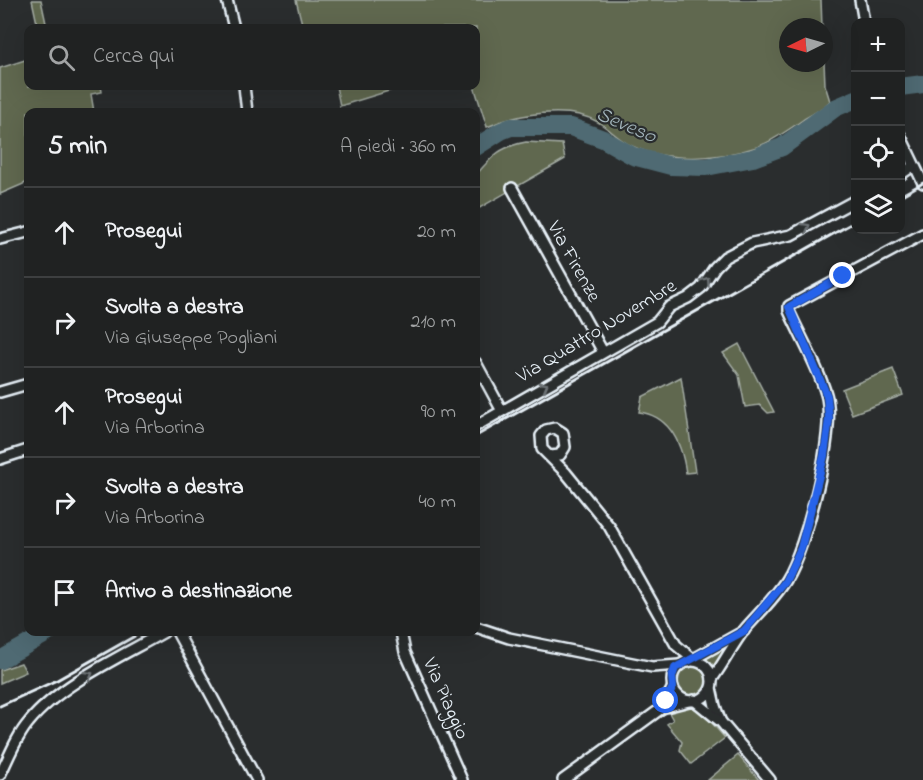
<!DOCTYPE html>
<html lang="it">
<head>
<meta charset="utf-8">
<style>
	:root { --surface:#202222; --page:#282a2a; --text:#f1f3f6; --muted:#a2a4a5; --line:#3d3f40 }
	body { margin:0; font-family:"Indie Flower",sans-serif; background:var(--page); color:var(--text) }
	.controls { position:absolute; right:18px; top:18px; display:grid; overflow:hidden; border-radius:12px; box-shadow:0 6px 24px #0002 }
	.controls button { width:54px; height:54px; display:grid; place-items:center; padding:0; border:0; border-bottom:2px solid var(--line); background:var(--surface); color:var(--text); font:30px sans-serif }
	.compass { position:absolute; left:779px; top:18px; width:54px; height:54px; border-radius:50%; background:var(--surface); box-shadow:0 6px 24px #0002; rotate:265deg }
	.stop { position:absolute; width:18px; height:18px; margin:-14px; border:4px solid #2563eb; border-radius:50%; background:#fff }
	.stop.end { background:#2563eb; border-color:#fff; box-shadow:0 2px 6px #0008 }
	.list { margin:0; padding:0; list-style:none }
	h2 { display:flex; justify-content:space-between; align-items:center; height:78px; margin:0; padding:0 24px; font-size:26px }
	h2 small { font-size:20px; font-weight:400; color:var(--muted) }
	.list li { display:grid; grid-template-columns:39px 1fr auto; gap:18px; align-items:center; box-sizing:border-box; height:90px; padding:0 24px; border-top:2px solid var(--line) }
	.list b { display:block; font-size:22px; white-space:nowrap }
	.list p { margin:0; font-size:20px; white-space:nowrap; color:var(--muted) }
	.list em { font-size:20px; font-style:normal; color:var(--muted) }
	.icon { flex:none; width:33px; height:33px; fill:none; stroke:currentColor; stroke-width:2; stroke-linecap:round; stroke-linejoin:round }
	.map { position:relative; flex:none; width:923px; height:780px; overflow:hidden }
	.search { position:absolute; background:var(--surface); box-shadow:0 6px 24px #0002; left:24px; top:24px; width:456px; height:66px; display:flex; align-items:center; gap:15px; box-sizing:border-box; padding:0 21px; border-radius:12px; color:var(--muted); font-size:22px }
	.panel { position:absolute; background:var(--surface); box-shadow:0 6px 24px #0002; left:24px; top:108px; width:456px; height:528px; border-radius:12px }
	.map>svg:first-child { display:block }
</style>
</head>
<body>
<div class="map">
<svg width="923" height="780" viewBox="0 0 923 780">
	<rect width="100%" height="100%" fill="#2a2d2e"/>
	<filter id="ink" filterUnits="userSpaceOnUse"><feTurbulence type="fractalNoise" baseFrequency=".0167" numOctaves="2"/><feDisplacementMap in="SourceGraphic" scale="12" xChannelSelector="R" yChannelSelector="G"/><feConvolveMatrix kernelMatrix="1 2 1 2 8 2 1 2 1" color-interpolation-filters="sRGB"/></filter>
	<g filter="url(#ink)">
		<g fill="#60684f" stroke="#a4aca4" stroke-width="1.5">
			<path d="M32,0H41L47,28H38Z"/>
			<path d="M296,0H821L822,27H788V63L824,62L825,85L830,101C823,108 813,114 804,119C790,129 773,141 757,147C719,159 668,163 632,146C619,140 610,129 598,122C569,105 516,114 487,127L474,86H476V28H303Z"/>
			<path d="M28,59V86H101L102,92L91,94L94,112H28V182L0,194V68Z"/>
			<path d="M336,86H405L340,106Z"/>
			<path d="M526,142L562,144L565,159L476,210V175C493,155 500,147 526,142Z"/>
			<path d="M739,344L774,412L768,413L760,405L745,407L739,375L723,353Z"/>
			<path d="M893,369L903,395L852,414L842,389Z"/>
			<path d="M681,377L695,472L686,473C682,445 671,416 639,412L642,397Z"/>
			<path d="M731,642L715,670L702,657Z"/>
			<path d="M21,663L26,672L0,683V670Z"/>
			<circle cx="692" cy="681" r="15"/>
			<path d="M683,705C702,707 713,725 725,738L691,764L680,750L682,742L667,724L673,720L668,711Z"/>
			<path d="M738,755L759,780H708Z"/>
		</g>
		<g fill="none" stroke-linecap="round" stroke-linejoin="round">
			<g stroke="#4f6b73" stroke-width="18">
				<path d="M900,87L923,84"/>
				<path d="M476,147L501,131L511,127H571L603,139L633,156L671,166L706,167L753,158L782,147L835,108L856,99"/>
				<path d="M0,660L49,632"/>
			</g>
			<g stroke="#e8f1f8" stroke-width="14">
				<g id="street">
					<path d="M227,0L234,28"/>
					<path d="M860,0L864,22"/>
					<path d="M244,86L247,112"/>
					<path d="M900,135L923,183"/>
					<path d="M900,175L913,166"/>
					<path d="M512,188L603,352"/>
					<path d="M0,239L28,232"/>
					<path d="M476,363L502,411"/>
					<path d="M0,392L28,384"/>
					<path d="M476,426L657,322L669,307L688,298L701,288L715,267L725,257L752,243L791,235L856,200"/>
					<path d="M549,456L560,455L565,447L563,433L555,428L546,430L541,436L542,449L566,473L609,526L676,645L695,661"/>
					<path d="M0,459L28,450"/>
					<path d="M476,627L509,638L652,667L679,665"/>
					<path d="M177,632L257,780"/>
					<path d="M401,632L405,652L462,780"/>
					<circle cx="692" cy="681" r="20"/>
					<path d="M688,662L744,631"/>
					<path d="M712,679C724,663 733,644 745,629C759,613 775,598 786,580C806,548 837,430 826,394C818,366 801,338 789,311V306L923,234"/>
					<path d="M711,688L715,706L720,720"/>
					<path d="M694,700L721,722L770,780"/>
					<path d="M662,708L689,701"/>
					<path d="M0,775C9,757 16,737 29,722C60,684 122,656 164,632"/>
					<path d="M563,780L662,708L673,687"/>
				</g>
			</g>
			<use href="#street" stroke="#2a2d2e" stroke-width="9"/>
			<g stroke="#e8f1f8" stroke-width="3">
				<path d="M900,196L923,183"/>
				<path d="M476,436L856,221"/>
				<path d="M0,706L57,680L142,632"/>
			</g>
		</g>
		<defs><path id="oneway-chevron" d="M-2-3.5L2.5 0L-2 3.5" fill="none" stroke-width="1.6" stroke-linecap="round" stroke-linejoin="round" transform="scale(1.5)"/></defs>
		<g stroke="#6c7275">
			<use href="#oneway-chevron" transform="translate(806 227) rotate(-29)"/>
			<use href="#oneway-chevron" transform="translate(706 281) rotate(-55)"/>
			<use href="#oneway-chevron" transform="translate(544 386) rotate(-30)"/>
			<use href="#oneway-chevron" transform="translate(89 675) rotate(-30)"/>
		</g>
	</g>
	<g fill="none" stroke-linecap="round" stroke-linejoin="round" filter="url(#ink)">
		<path stroke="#2563eb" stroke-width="8" d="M666,701L673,687L672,677L675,668L744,631L785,582L801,548L824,456L829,419L827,396L789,307L843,276"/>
	</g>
	<g text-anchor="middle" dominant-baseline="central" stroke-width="4.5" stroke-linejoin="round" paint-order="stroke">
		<g font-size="20" fill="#e8f1f8" stroke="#2a2d2e">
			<text transform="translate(573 262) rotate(61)">Via Firenze</text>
			<text transform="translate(597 332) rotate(-31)">Via Quattro Novembre</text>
			<text transform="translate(445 699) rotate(66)">Via Piaggio</text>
		</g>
		<g font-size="21" font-style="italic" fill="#a3b5bc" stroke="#2a2d2e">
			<text transform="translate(626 126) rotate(23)">Seveso</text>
		</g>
	</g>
</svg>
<div class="controls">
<button>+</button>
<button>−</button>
<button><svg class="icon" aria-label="locate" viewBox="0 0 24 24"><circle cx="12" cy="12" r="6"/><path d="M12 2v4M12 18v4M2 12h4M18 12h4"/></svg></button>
<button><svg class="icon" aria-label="layers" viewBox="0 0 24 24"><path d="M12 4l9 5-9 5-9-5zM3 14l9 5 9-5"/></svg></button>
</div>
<svg class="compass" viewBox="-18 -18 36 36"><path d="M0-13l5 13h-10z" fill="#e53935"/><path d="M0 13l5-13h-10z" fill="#a2a4a5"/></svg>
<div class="stop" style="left:666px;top:701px"></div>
<div class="stop end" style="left:843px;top:276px"></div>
<div class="search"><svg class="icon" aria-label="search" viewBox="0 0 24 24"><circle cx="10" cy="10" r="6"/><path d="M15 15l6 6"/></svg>Cerca qui</div>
<section class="panel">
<h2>5 min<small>A piedi · 360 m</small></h2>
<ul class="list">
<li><svg class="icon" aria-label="ahead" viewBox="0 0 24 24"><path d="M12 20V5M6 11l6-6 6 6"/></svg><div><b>Prosegui</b></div><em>20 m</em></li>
<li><svg class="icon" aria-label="right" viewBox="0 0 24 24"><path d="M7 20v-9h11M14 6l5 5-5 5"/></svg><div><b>Svolta a destra</b><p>Via Giuseppe Pogliani</p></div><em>210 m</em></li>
<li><svg class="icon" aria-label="ahead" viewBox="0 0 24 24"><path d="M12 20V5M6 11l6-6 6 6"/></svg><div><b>Prosegui</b><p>Via Arborina</p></div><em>90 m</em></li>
<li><svg class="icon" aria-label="right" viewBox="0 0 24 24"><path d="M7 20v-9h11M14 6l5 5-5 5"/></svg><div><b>Svolta a destra</b><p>Via Arborina</p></div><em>40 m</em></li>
<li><svg class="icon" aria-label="arrive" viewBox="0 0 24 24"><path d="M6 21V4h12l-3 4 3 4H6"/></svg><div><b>Arrivo a destinazione</b></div></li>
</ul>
</section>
</div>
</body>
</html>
